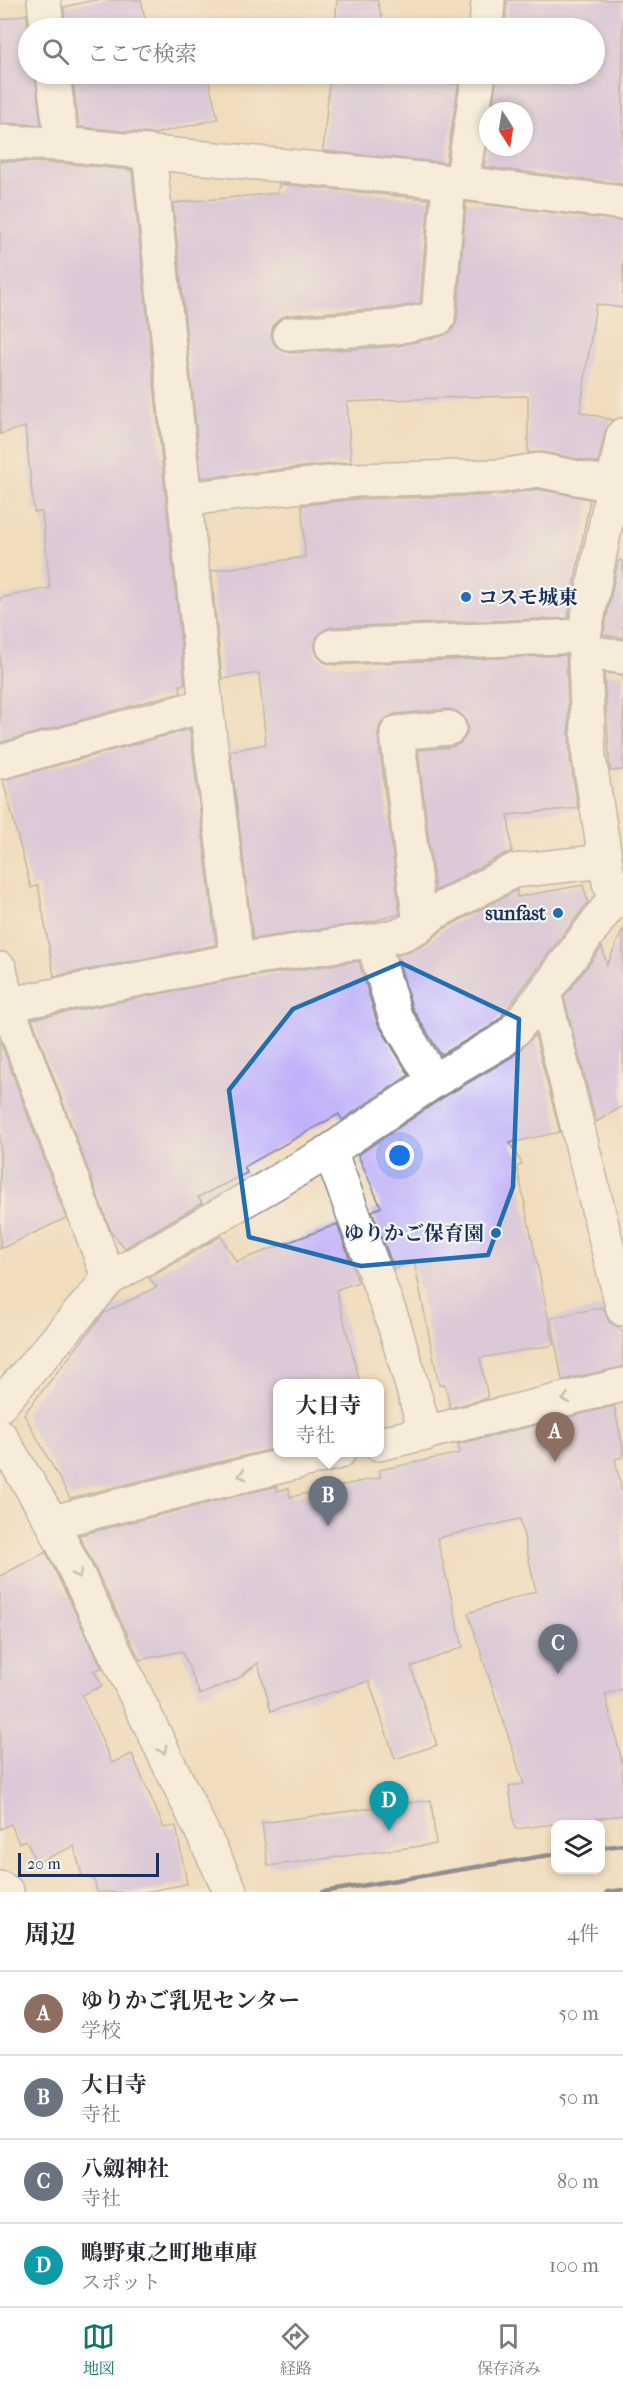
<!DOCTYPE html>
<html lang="ja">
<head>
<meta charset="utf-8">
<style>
	:root { --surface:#fff; --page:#f7f7f7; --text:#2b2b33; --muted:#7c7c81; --line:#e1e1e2; --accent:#0f766e }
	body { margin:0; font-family:"IM FELL French Canon","Noto Serif JP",serif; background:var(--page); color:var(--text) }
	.controls { position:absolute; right:18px; bottom:18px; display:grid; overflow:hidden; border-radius:12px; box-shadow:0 3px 9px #0003 }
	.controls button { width:54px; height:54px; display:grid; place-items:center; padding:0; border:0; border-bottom:2px solid var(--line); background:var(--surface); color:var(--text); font:30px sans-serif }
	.compass { position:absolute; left:479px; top:102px; width:54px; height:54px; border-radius:50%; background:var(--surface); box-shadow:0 3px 9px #0003; rotate:168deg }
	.scale { position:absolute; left:18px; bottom:15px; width:141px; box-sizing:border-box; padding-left:6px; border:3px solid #1b2f5e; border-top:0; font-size:16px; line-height:21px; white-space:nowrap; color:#1b2f5e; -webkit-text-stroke:4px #f6f6f2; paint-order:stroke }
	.you { position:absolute; left:400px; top:1156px; width:21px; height:21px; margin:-15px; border:4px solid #fff; border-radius:50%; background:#1a73e8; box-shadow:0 0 0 9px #1a73e833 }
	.badge { display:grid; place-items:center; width:39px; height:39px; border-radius:50%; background:var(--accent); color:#fff; font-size:20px; font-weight:700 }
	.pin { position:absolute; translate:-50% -50px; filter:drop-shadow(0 2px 3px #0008) }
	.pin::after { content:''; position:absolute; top:32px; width:21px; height:18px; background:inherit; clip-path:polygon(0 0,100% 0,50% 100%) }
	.popup { position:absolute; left:273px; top:1379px; width:111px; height:78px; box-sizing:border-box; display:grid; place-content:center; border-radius:12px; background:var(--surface); filter:drop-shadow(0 2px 4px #0005); font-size:20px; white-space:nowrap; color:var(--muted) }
	.popup b { font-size:22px; color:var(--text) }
	.popup::after { content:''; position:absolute; left:50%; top:100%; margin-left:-12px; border:12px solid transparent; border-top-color:var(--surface) }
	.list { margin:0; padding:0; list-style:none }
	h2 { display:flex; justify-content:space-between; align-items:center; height:78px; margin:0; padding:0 24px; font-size:26px }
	h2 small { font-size:20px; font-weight:400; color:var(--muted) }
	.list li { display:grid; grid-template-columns:39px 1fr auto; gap:18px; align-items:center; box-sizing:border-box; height:84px; padding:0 24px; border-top:2px solid var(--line) }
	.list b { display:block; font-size:22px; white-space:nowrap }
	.list p { margin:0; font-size:20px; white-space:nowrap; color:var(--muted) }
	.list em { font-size:20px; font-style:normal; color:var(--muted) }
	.icon { flex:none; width:33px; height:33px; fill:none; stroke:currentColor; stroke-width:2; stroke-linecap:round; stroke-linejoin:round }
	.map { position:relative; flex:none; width:623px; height:1892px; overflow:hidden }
	.search { position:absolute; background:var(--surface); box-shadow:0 3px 9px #0003; left:18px; right:18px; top:18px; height:66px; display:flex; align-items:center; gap:15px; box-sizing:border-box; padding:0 21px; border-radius:33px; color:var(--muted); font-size:22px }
	.sheet { height:414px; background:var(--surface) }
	nav { display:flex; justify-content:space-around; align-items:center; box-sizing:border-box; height:84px; border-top:2px solid var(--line); background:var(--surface); font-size:16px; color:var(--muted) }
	nav a { display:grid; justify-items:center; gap:3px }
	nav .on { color:var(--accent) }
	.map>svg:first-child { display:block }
</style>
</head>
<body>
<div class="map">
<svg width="623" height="1892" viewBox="0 0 623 1892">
	<rect width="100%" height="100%" fill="#f6f6f2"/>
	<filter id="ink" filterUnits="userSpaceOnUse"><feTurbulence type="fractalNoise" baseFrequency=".0167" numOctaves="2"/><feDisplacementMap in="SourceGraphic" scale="12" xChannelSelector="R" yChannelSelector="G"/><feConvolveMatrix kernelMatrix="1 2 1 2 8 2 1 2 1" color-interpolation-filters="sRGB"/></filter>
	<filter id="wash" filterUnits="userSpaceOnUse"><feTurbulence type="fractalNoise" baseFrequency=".008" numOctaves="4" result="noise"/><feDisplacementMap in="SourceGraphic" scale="24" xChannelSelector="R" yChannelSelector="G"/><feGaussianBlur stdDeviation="1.35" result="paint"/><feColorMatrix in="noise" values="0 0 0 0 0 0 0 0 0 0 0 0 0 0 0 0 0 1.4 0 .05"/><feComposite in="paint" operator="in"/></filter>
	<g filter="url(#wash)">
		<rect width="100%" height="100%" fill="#f1dcbb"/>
		<g id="blocks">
			<g fill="#c0b1f9">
				<path d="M94,0H141L147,28H65L64,7Z"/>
				<path d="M337,0H377L385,28H335Z"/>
				<path d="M507,0H623V184L484,167L488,138V147H524V111H492L497,74H594V28H505Z"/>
				<path d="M27,14L28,74H35L41,125L0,123V20Z"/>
				<path d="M72,74H207L218,119L154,134L79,127Z"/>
				<path d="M330,74L460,75L446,163L323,151Z"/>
				<path d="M0,161L61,163L132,170L185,684L180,685L181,692L0,743V598L50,588L42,512H34L25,427L0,434Z"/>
				<path d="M279,184L429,199L420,303L393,308L289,315L280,318L273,326L271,336L274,344L281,350L291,353L397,346L442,336L452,331L457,320L466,202L623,221V308L596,304L580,412L613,420L605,431L598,463L542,452L528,453V396L464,397L347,402L351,462L201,478L173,203L278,193Z"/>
				<path d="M538,489L590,499L568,618L332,627L324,630L317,637L314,647L318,656L324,662L334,665L566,655L570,758L578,808L508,815L512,852L504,854L435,891L418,750L451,747L459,744L466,736L468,726L464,717L456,711L448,709L395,714L387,718L380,725L378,735L400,914L370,922L253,939L230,751L266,744L259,673L222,679L211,571L305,557L302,505L357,499L501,495Z"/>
				<path d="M618,561H623V638L603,635Z"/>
				<path d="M604,673L623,675V770L610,771Z"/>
				<path d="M190,729L216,945L54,976L38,885L31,888L3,780Z"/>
				<path d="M583,885L588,902L501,1017L491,1026L441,1055L412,1008L397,955L412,951L429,942L443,929L517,890V897Z"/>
				<path d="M623,929V1106L596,1122L564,997L602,947L607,965Z"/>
				<path d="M359,961L377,1022L409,1075L342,1120L339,1114L244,1167L247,1173L198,1197L202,1203L125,1248L111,1232L32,1019L240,978Z"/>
				<path d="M535,1035L560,1132L510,1143L522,1164L517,1167L554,1345L480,1358L488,1398L450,1408L445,1384L439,1385L414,1261L394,1269L372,1211L381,1207L358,1155L444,1097L512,1057Z"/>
				<path d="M0,1040L66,1218L0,1249Z"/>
				<path d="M337,1224L358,1282L336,1290L360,1383H277V1448L70,1498L24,1414L104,1313L157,1287L149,1278L221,1236L236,1262Z"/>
				<path d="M603,1307L609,1322L619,1327L623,1333V1367L562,1380L551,1318Z"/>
				<path d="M614,1406L623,1446V1457L615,1459L623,1497V1689L605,1694L623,1766V1815L515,1829L509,1786L524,1784L468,1613L536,1591L520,1519L437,1538L463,1647L411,1667L437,1745L395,1759L369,1681L271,1711L258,1663L237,1679L200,1695L182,1651L140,1660L79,1535L277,1486V1491L289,1488L290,1497L381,1477L379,1470L460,1453L458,1444Z"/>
				<path d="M46,1552L102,1668L94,1670L102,1686L82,1695L112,1763L132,1754L164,1828L176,1826L187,1884L144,1892H97L94,1879L82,1876L74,1846L36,1863L26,1840L19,1843L11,1824L0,1829V1576Z"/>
				<path d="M431,1800L436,1844L268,1866L262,1823Z"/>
			</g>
		</g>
	</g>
	<g filter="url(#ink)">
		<use href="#blocks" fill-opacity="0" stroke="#86868c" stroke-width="1.5"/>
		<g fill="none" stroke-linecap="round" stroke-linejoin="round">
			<g stroke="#86868c" stroke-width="36">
				<g id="minor">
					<path d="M44,0L47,28"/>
					<path d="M486,28L488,0"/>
					<path d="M53,74L62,144"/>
					<path d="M0,142L62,144L462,183L623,203"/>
					<path d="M149,152L206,705L237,960"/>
					<path d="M462,183L479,74"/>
					<path d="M290,334L396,327L438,318L449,182"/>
					<path d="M185,499L356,480L500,476L538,470L613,485"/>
					<path d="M333,646L584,636"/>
					<path d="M586,652L623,657"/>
					<path d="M0,762L206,705"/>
					<path d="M609,883L589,757L584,636L623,435"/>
					<path d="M420,925L397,733L449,728"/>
					<path d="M373,941L395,1016L434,1081"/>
					<path d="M0,969L7,1005L109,1279"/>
					<path d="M544,993L623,1309"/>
					<path d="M0,1006L237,960L344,944L373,941L403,934L420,925L432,914L513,871L605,861"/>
					<path d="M330,1151L394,1324L426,1434"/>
					<path d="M0,1405L109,1279L330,1151L434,1081L502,1041L515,1030L544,993L623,887"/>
					<path d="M0,1436L52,1522L231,1892"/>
					<path d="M379,1444L623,1385"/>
					<path d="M52,1522L339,1452"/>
					<path d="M0,1888L7,1892"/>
				</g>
			</g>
			<use href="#minor" stroke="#fff" stroke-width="33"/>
			<g stroke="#1b2f5e" stroke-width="4.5">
				<path d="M600,1848L623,1845"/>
				<path d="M323,1892L556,1854"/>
				<path d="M607,1892L623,1890"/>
			</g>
		</g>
		<defs><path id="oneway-chevron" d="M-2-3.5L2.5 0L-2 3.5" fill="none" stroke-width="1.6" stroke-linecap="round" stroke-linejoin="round" transform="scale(1.5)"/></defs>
		<g stroke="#8d97ae">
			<use href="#oneway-chevron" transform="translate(566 1399) rotate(166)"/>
			<use href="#oneway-chevron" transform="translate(242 1475) rotate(166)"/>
			<use href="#oneway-chevron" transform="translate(78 1574) rotate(64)"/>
			<use href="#oneway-chevron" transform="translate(163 1750) rotate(64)"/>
		</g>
	</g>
	<path d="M0 0H623V1892H0ZM401,963L519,1019L513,1187L488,1255L361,1266L249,1237L229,1090L293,1009Z" fill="#f1dcbb" fill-opacity=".55" fill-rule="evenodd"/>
	<path fill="none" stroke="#1f6fb2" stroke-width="4.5" stroke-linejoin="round" d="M401,963L519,1019L513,1187L488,1255L361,1266L249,1237L229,1090L293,1009Z"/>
	<g fill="#1f6fb2" stroke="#f6f6f2" stroke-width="2">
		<circle cx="466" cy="597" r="6"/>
		<circle cx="558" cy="913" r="6"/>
		<circle cx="496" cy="1233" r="6"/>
	</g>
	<g text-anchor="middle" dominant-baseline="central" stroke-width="4.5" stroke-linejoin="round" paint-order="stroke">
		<g font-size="20" font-weight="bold" fill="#1b2f5e" stroke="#f6f6f2" text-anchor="end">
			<text x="478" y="597" text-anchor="start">コスモ城東</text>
			<text x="546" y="913">sunfast</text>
			<text x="484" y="1233">ゆりかご保育園</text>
		</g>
	</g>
</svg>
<div class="controls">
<button><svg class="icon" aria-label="layers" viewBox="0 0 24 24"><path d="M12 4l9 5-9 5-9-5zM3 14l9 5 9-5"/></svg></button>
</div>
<svg class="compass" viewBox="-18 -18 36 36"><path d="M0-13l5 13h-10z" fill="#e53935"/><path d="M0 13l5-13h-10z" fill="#7c7c81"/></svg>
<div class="scale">20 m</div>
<div class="you"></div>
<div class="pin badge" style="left:555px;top:1462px;background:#8d6e63">A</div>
<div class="pin badge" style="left:328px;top:1526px;background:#6b7280">B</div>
<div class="popup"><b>大日寺</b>寺社</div>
<div class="pin badge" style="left:558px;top:1674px;background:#6b7280">C</div>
<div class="pin badge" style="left:389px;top:1831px;background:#0f9aa8">D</div>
<div class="search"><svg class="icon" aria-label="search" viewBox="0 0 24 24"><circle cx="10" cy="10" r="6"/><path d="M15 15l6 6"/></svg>ここで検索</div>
</div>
<section class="sheet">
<h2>周辺<small>4件</small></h2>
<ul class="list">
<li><span class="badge" style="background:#8d6e63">A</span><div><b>ゆりかご乳児センター</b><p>学校</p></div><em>50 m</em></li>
<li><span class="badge" style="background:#6b7280">B</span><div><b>大日寺</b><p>寺社</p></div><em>50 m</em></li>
<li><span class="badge" style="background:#6b7280">C</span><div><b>八劔神社</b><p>寺社</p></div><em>80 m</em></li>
<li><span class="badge" style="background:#0f9aa8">D</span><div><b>鴫野東之町地車庫</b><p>スポット</p></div><em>100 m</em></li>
</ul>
</section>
<nav>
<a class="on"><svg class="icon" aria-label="map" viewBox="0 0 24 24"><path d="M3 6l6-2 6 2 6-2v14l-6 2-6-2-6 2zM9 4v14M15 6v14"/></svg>地図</a>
<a><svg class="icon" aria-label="directions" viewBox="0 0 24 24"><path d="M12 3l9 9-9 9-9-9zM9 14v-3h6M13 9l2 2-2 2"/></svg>経路</a>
<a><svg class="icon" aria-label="saved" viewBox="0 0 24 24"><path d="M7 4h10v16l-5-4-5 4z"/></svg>保存済み</a>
</nav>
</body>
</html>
